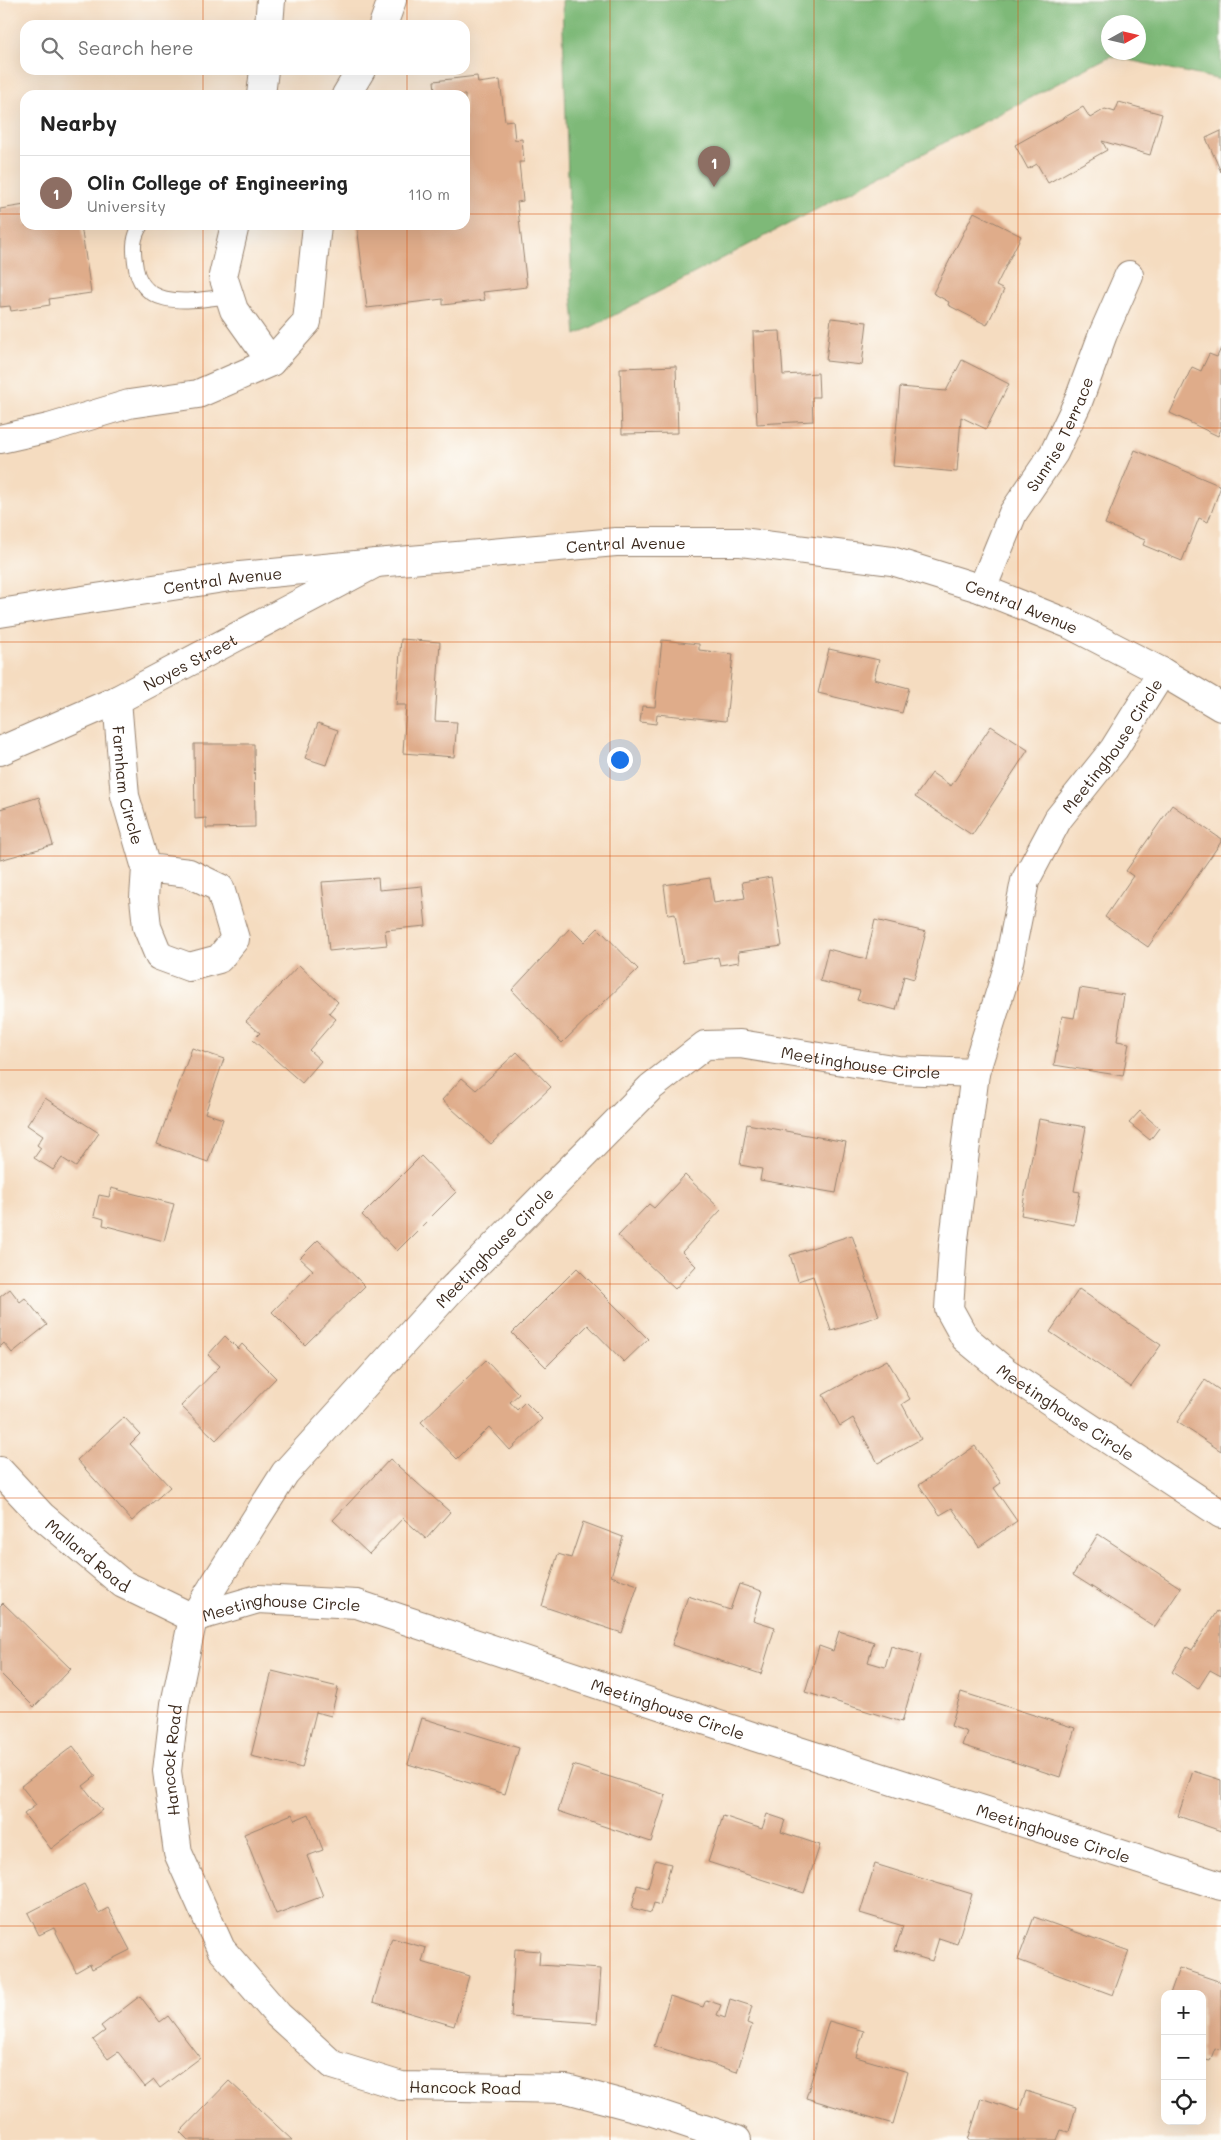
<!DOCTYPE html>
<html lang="en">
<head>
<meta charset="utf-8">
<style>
	:root { --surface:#fff; --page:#f6f6f6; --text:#222; --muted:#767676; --line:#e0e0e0; --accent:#111827 }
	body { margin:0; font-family:Mali,sans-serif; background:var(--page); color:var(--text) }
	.controls { position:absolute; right:15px; bottom:15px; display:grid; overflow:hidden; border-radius:10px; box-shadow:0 5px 20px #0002 }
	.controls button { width:45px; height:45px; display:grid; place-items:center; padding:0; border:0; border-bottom:1px solid var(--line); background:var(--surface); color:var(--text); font:25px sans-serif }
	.compass { position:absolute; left:1101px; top:15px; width:45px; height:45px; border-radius:50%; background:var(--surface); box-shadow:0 5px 20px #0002; rotate:82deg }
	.you { position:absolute; left:619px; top:759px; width:18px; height:18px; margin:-12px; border:4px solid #fff; border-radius:50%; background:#1a73e8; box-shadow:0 0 0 8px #1a73e833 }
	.badge { display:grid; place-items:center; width:32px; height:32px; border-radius:50%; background:var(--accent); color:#fff; font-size:16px; font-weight:700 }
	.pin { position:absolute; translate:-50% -41px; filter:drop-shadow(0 1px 2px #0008) }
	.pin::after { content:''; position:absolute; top:26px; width:18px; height:15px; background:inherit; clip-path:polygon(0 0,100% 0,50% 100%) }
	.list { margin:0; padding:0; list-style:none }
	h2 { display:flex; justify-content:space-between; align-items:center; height:65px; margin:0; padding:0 20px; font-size:21px }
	h2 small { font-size:16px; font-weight:400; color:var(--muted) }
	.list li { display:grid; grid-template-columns:32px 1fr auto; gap:15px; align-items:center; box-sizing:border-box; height:75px; padding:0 20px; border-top:1px solid var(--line) }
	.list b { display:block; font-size:19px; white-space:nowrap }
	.list p { margin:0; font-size:16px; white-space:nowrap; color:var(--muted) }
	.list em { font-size:16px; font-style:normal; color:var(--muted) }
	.icon { flex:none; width:28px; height:28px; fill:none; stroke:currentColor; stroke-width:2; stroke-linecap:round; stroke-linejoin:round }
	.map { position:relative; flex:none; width:1221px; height:2140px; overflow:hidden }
	.search { position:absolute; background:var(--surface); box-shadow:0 5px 20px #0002; left:20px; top:20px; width:450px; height:55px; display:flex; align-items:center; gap:12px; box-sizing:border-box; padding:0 18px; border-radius:15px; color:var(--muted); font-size:19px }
	.panel { position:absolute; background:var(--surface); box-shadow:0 5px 20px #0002; left:20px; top:90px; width:450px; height:140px; border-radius:15px }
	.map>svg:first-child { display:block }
</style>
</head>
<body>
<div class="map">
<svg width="1221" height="2140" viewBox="0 0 1221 2140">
	<rect width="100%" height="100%" fill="#fdfcf7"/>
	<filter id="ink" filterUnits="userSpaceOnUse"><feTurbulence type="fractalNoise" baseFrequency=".02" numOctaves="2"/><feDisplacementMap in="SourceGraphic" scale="10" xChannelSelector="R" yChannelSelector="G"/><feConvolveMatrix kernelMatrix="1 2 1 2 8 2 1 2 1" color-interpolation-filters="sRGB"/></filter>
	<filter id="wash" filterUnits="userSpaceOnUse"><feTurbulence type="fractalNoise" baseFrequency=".0096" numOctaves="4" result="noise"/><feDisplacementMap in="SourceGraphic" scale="20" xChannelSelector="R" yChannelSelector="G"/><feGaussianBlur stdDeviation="1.12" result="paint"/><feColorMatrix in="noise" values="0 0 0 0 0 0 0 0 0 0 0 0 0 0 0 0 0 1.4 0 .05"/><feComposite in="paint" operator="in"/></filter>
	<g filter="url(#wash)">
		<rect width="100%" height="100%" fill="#f5dcc0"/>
		<path fill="#7eb978" stroke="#5c724b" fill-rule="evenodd" d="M562,0H1221V80L1110,56L576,335L572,293ZM1108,22H1138V52H1108Z"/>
		<g id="blocks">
			<g fill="#dfac8a">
				<path d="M477,76L478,83L500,80L505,121L513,120L515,140L522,139L524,162H519L523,201L517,202L527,287L483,292L485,300L443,305V299L367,308L357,225H465V95H412V93L435,90L434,81Z"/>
				<path d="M1119,102L1162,114L1150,155L1102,141L1107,150L1048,183L1037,164L1028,169L1015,145L1083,107L1090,118L1105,109L1115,112Z"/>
				<path d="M1221,131V172L1206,138Z"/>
				<path d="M25,205V225H81L91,293L49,299L50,305L11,311L10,306L0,307V209Z"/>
				<path d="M974,212L1021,236L996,286L1004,290L987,325L948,305L949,302L933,293Z"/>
				<path d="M831,318L867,322L862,365L826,361Z"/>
				<path d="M780,331L783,375L818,373L819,397H812L813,421L757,424L753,332Z"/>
				<path d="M1221,348V429L1218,436L1170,413L1192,367L1201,371L1209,354L1217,357Z"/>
				<path d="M962,360L1009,384L986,429L961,417L957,472L893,466L900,387L946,391Z"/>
				<path d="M676,366L678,433L622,434L620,368Z"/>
				<path d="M1135,450L1221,486L1208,522L1199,518L1182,561L1143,545L1145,540L1105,524Z"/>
				<path d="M401,639L440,642L435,721L457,722L454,757L403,753L406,705H396Z"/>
				<path d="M662,640L699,644V650L733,654L726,721L657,714L656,724L640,722L642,706L655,707Z"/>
				<path d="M829,649L879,660L874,679L909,688L902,713L818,693Z"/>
				<path d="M318,723L338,730L326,765L305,758Z"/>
				<path d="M991,726L1028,750L972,835L915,797L932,773L951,786Z"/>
				<path d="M194,744H254L255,827L206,828V818L195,819Z"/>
				<path d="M39,797L53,845L0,860V809Z"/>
				<path d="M1172,805L1221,839V842L1148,947L1105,917L1133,876L1126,871Z"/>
				<path d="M771,877L782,946L738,952L739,962L720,965L718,957L683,963L675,914L668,915L664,885L710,878L714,903L745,898L742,882Z"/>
				<path d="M378,878L379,890L422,886L426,926L385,930L387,945L329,951L322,882Z"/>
				<path d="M875,920L926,932L914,979L904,976L896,1010L857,1000L860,991L820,981L828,949L866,959Z"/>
				<path d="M570,928L584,942L598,928L638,969L562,1043L512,990Z"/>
				<path d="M299,965L338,1002L329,1013L336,1019L309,1050L321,1061L302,1083L253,1040L260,1033L246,1021Z"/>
				<path d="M1080,988L1124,995L1117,1041L1129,1043L1123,1076L1054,1065L1062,1016L1074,1018Z"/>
				<path d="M192,1048L224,1059L205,1113L223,1119L208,1162L157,1144Z"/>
				<path d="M517,1052L551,1087L491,1144L442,1100L462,1078L476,1090Z"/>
				<path d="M45,1098L99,1133L76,1167L62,1158L53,1170L34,1158L41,1148L37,1145L43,1136L27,1125Z"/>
				<path d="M1140,1111L1159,1128L1150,1140L1129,1123Z"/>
				<path d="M1039,1119L1086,1127L1074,1191L1080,1192L1074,1225L1021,1215Z"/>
				<path d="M747,1124L846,1142L836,1193L760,1180L762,1169L740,1165Z"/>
				<path d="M421,1156L456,1192L397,1251L362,1215Z"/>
				<path d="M685,1175L721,1210L682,1252L696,1266L675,1289L618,1236L649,1204L654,1208Z"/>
				<path d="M111,1188L174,1204L164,1241L103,1225L104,1219L94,1216L99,1195L109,1197Z"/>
				<path d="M852,1235L879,1316L831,1331L813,1276L798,1281L790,1255Z"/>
				<path d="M318,1240L365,1286L305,1345L272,1312L313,1270L300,1258Z"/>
				<path d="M577,1268L648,1339L624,1362L588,1325L546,1367L512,1333Z"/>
				<path d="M10,1289L20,1302L25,1298L47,1325L12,1353L4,1343L0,1347V1297Z"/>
				<path d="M1079,1289L1161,1345L1131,1387L1050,1332Z"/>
				<path d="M225,1336L238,1349L242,1344L276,1378L216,1440L181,1406L220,1366L208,1355Z"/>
				<path d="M486,1360L519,1394L510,1402L517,1410L525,1402L542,1419L510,1450L489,1427L457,1459L421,1422Z"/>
				<path d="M887,1360L910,1399L902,1404L921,1439L878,1463L853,1418L840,1426L823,1395Z"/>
				<path d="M1205,1380L1221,1391V1451L1177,1422Z"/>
				<path d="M124,1417L140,1434L130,1444L170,1487L132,1521L77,1460Z"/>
				<path d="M975,1446L1001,1483L994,1488L1017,1521L979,1547L952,1508L940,1515L919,1485Z"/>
				<path d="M390,1459L450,1512L426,1539L403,1518L369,1554L333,1520Z"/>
				<path d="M583,1522L623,1537L611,1576L638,1585L622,1633L542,1606L558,1554L571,1558Z"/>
				<path d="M1098,1534L1181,1588L1155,1627L1073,1575Z"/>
				<path d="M739,1584L762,1591L753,1620L775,1627L761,1674L672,1645L688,1596L730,1610Z"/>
				<path d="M3,1603L71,1669L34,1707L0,1673V1606Z"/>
				<path d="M1217,1611L1221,1613V1676L1210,1670L1198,1689L1172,1672L1187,1647L1192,1650Z"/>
				<path d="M839,1631L874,1642L868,1662L885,1667L891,1646L921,1655L902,1722L805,1692L819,1646L833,1651Z"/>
				<path d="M272,1671L338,1687L331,1716L316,1712L302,1768L251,1756Z"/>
				<path d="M961,1692L1075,1728L1060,1777L962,1745L967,1732L951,1726Z"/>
				<path d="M422,1718L519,1748L505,1794L408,1764Z"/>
				<path d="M73,1746L96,1776L83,1786L102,1810L51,1849L24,1814L36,1805L21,1786Z"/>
				<path d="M573,1765L666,1795L651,1842L558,1811Z"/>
				<path d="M1193,1771L1221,1780V1831L1178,1816Z"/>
				<path d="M292,1814L295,1820L309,1814L323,1850L307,1856L323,1896L276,1914L244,1834Z"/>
				<path d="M767,1814L785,1820L781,1832L820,1845L804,1893L708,1862L723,1816L762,1829Z"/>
				<path d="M655,1860L671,1864L660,1905L654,1903L651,1913L632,1908L637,1885L648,1888Z"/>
				<path d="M875,1864L972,1894L957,1944L939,1938L932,1961L895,1950L903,1926L860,1913Z"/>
				<path d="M84,1884L99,1913L108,1908L130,1950L92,1969L90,1964L76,1972L54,1928L39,1935L28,1913Z"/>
				<path d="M1034,1917L1129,1951L1113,1995L1018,1960Z"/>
				<path d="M392,1938L426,1948L422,1962L469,1976L454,2026L373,2002Z"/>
				<path d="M515,1949L540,1951L539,1965L601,1969L597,2023L511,2017Z"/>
				<path d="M1179,1968L1221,1982V2050L1215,2048L1210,2061L1202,2059V1994H1170Z"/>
				<path d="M140,1996L160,2022L168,2016L200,2058L160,2088L154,2080L145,2087L118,2052L108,2059L93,2040L105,2031L101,2026Z"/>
				<path d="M670,1996L703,2007L706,2000L721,2005L717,2015L725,2018L730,1999L752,2006L747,2023L752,2025L737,2072L654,2046Z"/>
				<path d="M829,2021L864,2031L856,2057L908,2072L893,2124L806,2098Z"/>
				<path d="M229,2081L292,2140H188L180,2132Z"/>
				<path d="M1026,2091L1076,2107L1069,2132L1061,2130L1057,2140H968L981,2098L1019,2111Z"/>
			</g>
		</g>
	</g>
	<g filter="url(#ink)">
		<use href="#blocks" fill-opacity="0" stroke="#98836f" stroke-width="1"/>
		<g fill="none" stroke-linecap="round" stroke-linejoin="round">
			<g stroke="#98836f" stroke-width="16">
				<path id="lane" d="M141,225C133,237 133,248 135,262C140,313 194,300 230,296"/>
			</g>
			<g stroke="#98836f" stroke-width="30">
				<g id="street">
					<path d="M269,25L271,0"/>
					<path d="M383,25L392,0"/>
					<path d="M261,95L264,70"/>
					<path d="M346,95L361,70"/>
					<path d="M235,225L223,276L234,310L271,362"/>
					<path d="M0,439L49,428L129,404L198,394L271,362L307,322L317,225"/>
					<path id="s1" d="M982,589L1013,513L1054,453L1078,402L1103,334L1129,275"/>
					<path id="s2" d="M117,700L125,796L146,868L189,873L220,888L235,939L219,959L189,967L159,956L147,927L144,898L146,868"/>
					<path id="s3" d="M0,751L117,700L376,563"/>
					<path id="s4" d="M975,1073L953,1247L949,1309L965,1338L1006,1372L1221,1514"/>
					<path id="s5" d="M0,1471L42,1516L123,1584L193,1618"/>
					<path id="s6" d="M193,1618L258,1599L357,1604L755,1737L1221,1886"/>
					<path id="s7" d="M737,2140L653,2112L567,2089L401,2086L333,2065L278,2015L221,1949L178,1853L167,1771L175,1704L193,1618L285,1473L449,1292L651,1087L705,1045L740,1044L898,1070L975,1073L1008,967L1025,881L1058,819L1114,749L1162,672"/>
				</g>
			</g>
			<g stroke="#98836f" stroke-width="30">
				<g id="secondary">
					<path id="s8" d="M0,613L230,577L376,563L616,542H741L892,561L982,589L1069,624L1162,672L1221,707"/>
				</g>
			</g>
			<use href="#lane" stroke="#fff" stroke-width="14"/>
			<use href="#street" stroke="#fff" stroke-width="28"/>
			<use href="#secondary" stroke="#fff" stroke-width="28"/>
		</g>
	</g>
	<path fill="none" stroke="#d7540e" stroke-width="1" stroke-opacity="0.55" d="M203,0V25M407,0V25M610,0V2140M814,0V2140M1018,0V2140M203,70V95M407,70V95M0,214H25M465,214H1221M203,225V2140M407,225V2140M0,428H1221M0,642H1221M0,856H1221M0,1070H1221M0,1284H1221M0,1498H1221M0,1712H1221M0,1926H1221"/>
	<g text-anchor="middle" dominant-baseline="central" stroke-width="4" stroke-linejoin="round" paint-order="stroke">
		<g font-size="16" fill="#3b2a1e" stroke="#fdfcf7">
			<text stroke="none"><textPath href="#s1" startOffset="174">Sunrise Terrace</textPath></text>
			<text stroke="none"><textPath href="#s8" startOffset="630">Central Avenue</textPath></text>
			<text stroke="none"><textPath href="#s8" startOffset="225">Central Avenue</textPath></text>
			<text stroke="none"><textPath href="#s8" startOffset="1035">Central Avenue</textPath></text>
			<text stroke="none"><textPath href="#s3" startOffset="210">Noyes Street</textPath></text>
			<text stroke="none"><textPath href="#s7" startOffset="2324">Meetinghouse Circle</textPath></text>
			<text stroke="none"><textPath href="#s2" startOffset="86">Farnham Circle</textPath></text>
			<text stroke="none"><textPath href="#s7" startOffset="1849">Meetinghouse Circle</textPath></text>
			<text stroke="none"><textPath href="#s7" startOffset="1399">Meetinghouse Circle</textPath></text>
			<text stroke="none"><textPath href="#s4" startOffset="396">Meetinghouse Circle</textPath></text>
			<text stroke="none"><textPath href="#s5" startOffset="122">Mallard Road</textPath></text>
			<text stroke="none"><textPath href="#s6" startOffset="90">Meetinghouse Circle</textPath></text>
			<text stroke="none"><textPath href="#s6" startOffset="495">Meetinghouse Circle</textPath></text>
			<text stroke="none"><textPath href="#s7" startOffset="775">Hancock Road</textPath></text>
			<text stroke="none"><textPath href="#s6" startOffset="900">Meetinghouse Circle</textPath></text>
			<text transform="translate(465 2087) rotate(1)">Hancock Road</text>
		</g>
	</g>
</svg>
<div class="controls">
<button>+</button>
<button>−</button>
<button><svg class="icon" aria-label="locate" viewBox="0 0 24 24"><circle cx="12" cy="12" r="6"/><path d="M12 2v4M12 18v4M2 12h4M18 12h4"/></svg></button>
</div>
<svg class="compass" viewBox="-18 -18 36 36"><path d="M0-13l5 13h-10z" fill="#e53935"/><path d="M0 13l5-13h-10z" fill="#767676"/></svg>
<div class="you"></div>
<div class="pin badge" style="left:714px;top:187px;background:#8d6e63">1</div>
<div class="search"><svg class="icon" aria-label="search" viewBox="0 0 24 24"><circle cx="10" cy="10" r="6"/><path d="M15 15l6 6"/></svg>Search here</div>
<section class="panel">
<h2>Nearby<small></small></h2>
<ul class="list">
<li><span class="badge" style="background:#8d6e63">1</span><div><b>Olin College of Engineering</b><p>University</p></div><em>110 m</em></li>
</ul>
</section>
</div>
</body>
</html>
